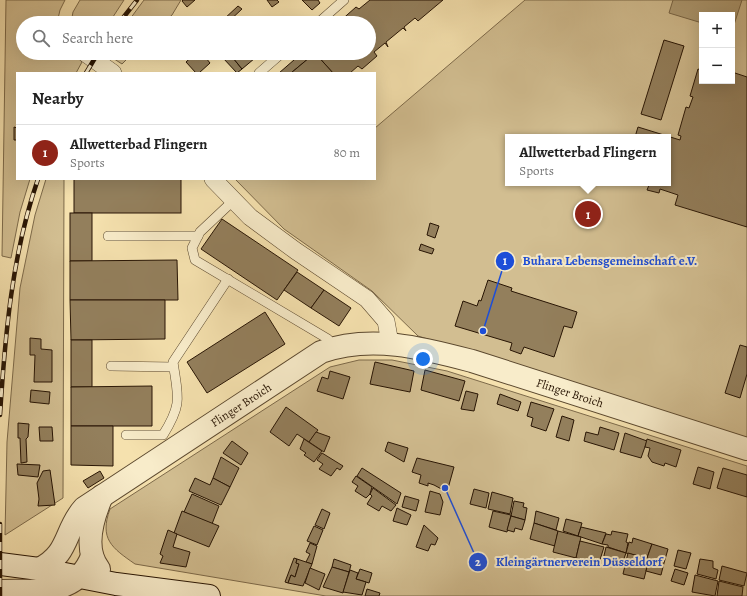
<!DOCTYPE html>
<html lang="en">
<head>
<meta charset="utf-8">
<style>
	:root { --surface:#fff; --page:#f2f2f2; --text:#222; --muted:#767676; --line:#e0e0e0; --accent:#8f2418 }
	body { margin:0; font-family:Alegreya,serif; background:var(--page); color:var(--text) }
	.controls { position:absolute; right:12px; top:12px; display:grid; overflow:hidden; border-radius:0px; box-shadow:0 4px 16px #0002 }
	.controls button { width:36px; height:36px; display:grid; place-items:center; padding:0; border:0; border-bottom:1px solid var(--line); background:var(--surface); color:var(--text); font:20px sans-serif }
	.you { position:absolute; left:423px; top:359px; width:14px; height:14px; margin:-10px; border:3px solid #fff; border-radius:50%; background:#1a73e8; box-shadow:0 0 0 6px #1a73e833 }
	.badge { display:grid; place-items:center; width:26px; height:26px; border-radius:50%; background:var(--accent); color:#fff; font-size:13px; font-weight:700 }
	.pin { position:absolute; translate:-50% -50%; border:2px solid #fff; box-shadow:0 1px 4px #0006 }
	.popup { position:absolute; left:505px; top:134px; width:166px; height:52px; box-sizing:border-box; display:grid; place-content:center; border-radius:0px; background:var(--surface); filter:drop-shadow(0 1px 3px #0005); font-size:13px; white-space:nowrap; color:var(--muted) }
	.popup b { font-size:15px; color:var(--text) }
	.popup::after { content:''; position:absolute; left:50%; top:100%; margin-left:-8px; border:8px solid transparent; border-top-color:var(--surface) }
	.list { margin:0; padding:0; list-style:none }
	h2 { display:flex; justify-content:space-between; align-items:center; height:52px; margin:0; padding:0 16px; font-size:17px }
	h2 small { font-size:13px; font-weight:400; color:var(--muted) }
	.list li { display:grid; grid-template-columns:26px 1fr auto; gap:12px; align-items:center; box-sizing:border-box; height:56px; padding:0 16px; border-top:1px solid var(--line) }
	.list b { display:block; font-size:15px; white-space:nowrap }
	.list p { margin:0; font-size:13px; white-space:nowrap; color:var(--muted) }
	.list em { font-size:13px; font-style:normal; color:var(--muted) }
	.icon { flex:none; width:22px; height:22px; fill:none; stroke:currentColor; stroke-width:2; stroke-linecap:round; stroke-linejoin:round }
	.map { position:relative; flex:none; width:747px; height:596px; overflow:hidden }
	.search { position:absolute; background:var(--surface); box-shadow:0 4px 16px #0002; left:16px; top:16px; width:360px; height:44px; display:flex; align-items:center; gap:10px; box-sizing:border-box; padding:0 14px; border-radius:22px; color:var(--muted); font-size:15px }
	.panel { position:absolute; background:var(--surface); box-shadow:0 4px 16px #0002; left:16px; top:72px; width:360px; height:108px; border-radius:0px }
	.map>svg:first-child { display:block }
</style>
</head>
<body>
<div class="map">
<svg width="747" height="596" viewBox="0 0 747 596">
	<rect width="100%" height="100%" fill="#f5e1ae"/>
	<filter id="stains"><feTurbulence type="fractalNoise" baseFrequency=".005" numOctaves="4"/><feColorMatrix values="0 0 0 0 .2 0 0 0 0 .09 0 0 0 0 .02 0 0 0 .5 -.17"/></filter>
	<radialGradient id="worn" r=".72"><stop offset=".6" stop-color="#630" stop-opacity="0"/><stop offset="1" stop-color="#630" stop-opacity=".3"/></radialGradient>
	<g fill="#d2be91" stroke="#7d6a4a" fill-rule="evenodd">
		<path d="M6,0H65L60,10L57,23H23V53H73L82,62L76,73H17V179H30L20,212L11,258L2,256Z"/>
		<path d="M80,0H124L109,23H71L73,12Z"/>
		<path d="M144,0H181L172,15L163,23H127Z"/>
		<path d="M525,0H747V439L418,336L372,291L284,229L235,179H375V128ZM702,15H732V81H702ZM508,137H668V183H508Z"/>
		<path d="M105,53H133L122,64Z"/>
		<path d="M46,179H64L63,498L5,535L7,442L20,288L35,215Z"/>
		<path d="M359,360H392L447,371L747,466V596H326L135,564C112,548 99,539 110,509L330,367Z"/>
	</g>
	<path fill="#af9c74" stroke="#796647" d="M673,0H742L732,31V15H702V23L669,13Z"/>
	<g fill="#937f5c" stroke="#281504">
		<path d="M183,0H195L187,7L182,1Z"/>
		<path d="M267,0H277L279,2L272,7Z"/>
		<path d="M302,0H318L320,3L312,10Z"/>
		<path d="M370,0H443L418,21L415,18L404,27L406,31L403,28L386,42L388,47L385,43L374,52L377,56L362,69L358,66L350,73H333L315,53H369V23H338L356,7L359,9Z"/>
		<path d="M238,6L242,9L227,23L223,20Z"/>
		<path d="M664,40L684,46L661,120L641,114Z"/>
		<path d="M196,53H202L210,63L199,73H196L186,62Z"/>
		<path d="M229,53L242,69L237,73L223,58Z"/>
		<path d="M229,53H261L242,69Z"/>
		<path d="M302,53H315L291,73H279Z"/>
		<path d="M315,53L333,73H291Z"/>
		<path d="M702,66V81H732V72L747,77V227L675,205L678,195L660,189L659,193L647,190L649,185L642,183H668V137H635L638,127L680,140L681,136L678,135L686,107L689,108L693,97L690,96L698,69L701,70Z"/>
		<path d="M14,127L17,128V140H14Z"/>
		<rect x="74" y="179" width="107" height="34"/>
		<rect x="70" y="213" width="22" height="48"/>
		<path d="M222,219L298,270L277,300L201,249Z"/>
		<path d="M430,223L439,226L435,238L427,235Z"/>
		<path d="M421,244L434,249L432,254L419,250Z"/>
		<path d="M177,260L178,300H70V261Z"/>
		<path d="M297,272L324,290L311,308L284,290Z"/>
		<path d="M488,280L512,288L511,291L577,312L572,328L564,326L554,357L524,347L521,354L510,350L512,343L455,326L463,301L477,306L479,300L481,301Z"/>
		<path d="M324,290L351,308L339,326L311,308Z"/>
		<path d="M70,300H165V339L71,340Z"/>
		<path d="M265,312L285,344L207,393L187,362Z"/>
		<path d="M30,338L41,339V349L52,350V382H34L35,355H30Z"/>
		<rect x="71" y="340" width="21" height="47"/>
		<path d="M740,345L747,347V374L740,398L725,393Z"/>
		<path d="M375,362L414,371L410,392L370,384Z"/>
		<path d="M425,370L465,381L459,401L421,390Z"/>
		<path d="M330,371L350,377L343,399L317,391L322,377L328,379Z"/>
		<path d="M152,386V426H71V387Z"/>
		<path d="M31,390L50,392L49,404L30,402Z"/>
		<path d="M466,391L478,394L474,411L461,409Z"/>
		<path d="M500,394L521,402L518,411L497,404Z"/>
		<path d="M531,402L554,409L546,431L531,426L533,418L527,416Z"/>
		<path d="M286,407L318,430L309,442L297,434L289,446L270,432Z"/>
		<path d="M562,416L574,420L569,441L556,437Z"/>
		<path d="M18,423L29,424L28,437L26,439L27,462L21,463L20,438H18Z"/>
		<path d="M71,426H113V466L71,465Z"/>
		<path d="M39,427H52L53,441H40Z"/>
		<path d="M600,427L619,433L614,450L584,441L586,432L598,435Z"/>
		<path d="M316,432L330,437L324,452L309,442Z"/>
		<path d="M625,433L647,441L641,458L620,452Z"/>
		<path d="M304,439L322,451L314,462L304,455L306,453L300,449Z"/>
		<path d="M647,439L681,450L676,467L665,463L664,466L652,462L648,456L650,448L645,447Z"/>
		<path d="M232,441L248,453L241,465L223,453Z"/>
		<path d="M388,442L408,448L404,462L385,451Z"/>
		<path d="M322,453L343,466L340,470L337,468L331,476L319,469L323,464L317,460Z"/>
		<path d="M221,457L239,468L230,487L213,478Z"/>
		<path d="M417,458L454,467L447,492L434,485L428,483V486L419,483L421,475L412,472Z"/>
		<path d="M17,464L40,465L38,477L18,475Z"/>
		<path d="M698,467L714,472L710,489L693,484Z"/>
		<path d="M362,468L401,493L397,504L357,476Z"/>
		<path d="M723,468L747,475V497L717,488Z"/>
		<path d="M50,470L55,505L38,506L39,499L37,483L43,471Z"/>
		<path d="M100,471L104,478L88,488L83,481Z"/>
		<path d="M356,476L372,487L370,494L366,498L355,491L358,486L352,482Z"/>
		<path d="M195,478L210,485L213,478L230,487L221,505L189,491Z"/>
		<path d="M373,488L396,505L391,511L382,506L379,511L367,504L372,496L370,494Z"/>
		<path d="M474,489L489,493L486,508L470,504Z"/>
		<path d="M430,491L440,494L443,502L440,515L425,512Z"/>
		<path d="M492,492L513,498L510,514L488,509Z"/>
		<path d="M192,494L219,506L212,524L184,512Z"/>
		<path d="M405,496L419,500L416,511L402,507Z"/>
		<path d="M514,501L524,503L523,507L527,508L525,520L511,516Z"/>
		<path d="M397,508L411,515L407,525L393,521Z"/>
		<path d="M322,509L330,513L324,529L315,525Z"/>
		<path d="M182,511L219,526L209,547L174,533Z"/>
		<path d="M493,511L511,515L507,532L489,527Z"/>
		<path d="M536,511L559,518L556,530L534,523Z"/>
		<path d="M511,516L525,520L522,530L515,528L514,532L507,530Z"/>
		<path d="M566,519L582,523L578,536L563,531Z"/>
		<path d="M534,523L558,531L555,546L530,539Z"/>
		<path d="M424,525L438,538L435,545L431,544L428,551L416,547Z"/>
		<path d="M314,526L323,530L317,545L307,541Z"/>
		<path d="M581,527L606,533L602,544L578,536Z"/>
		<path d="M168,530L177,534L173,547L190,552L186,567L160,563L163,556L160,554Z"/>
		<path d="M558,531L581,537L576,558L553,552Z"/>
		<path d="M612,531L628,534L626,542L628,543L626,553L608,547V545L602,544L606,534L611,535Z"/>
		<path d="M633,538L652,544L647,558L626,553L629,542L632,543Z"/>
		<path d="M580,541L604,547L599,563L576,558Z"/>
		<path d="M310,543L317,546L312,564L306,562L310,554L306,552Z"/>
		<path d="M652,544L668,549L664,563L647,558Z"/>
		<path d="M606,547L626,553L622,564L603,560Z"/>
		<path d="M678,550L691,553L686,569L674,566Z"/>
		<path d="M628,553L649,559L644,579L623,574Z"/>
		<path d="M294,558L297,559L296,563L299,564L295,577L291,575L288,583L285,582Z"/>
		<path d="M297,559L312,564L303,586L288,583L291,575L295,577L299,564L296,563Z"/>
		<path d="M334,559L351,565L349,572L332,567Z"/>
		<path d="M649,559L664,563L661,575L646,571Z"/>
		<path d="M700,559L713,561V568L718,570L716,579L697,574Z"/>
		<path d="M722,566L747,573L744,586L719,580Z"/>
		<path d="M332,567L349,572L343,593L323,587Z"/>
		<path d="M310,568L325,574L319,590L305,583Z"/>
		<path d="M360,569L372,573L369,583L356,579Z"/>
		<path d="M675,569L688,573L684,585L671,581Z"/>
		<path d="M350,570L358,573L356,579L366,582L362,595L343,592Z"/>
		<path d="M695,575L718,581L715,596L692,592Z"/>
		<path d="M719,581L743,587L742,596H717Z"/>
		<path d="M367,589L380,593L379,596H365Z"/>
	</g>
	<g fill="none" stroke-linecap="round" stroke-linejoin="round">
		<g stroke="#5b482e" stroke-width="10">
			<g id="service">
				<path d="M318,23L344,0"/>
				<path d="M259,73L282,53"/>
				<path d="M234,200L200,232L192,248L195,260L328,339L331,348"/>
				<path d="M108,236H198"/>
				<path d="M111,366L173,367"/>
				<path d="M126,435H163C183,403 178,397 173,362L228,279"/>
			</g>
		</g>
		<g stroke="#5b482e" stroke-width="18">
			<g id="minor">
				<path d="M85,53L113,73"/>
				<path d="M213,179L250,217L296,251L367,299L386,321L390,343"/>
			</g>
		</g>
		<g stroke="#5b482e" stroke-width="24">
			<g id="tertiary">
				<path d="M39,569C70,554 64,530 84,508L321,352C371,334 423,348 472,361L747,449"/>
				<path d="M99,569C83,549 93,517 102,496"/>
				<path d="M0,591C41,590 77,596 92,556"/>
			</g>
		</g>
		<g stroke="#281504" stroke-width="24">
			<path id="secondary" d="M0,564L39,569L116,584L209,596"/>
		</g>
		<use href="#service" stroke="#f8ecca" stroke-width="9"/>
		<use href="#minor" stroke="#f8ecca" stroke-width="17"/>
		<use href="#tertiary" stroke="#f8ecca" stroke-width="22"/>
		<use href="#secondary" stroke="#f8ecca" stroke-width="22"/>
		<g stroke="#281504" stroke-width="4.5">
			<g id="rail">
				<path d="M119,23L137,0"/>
				<path d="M86,73L98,53"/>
				<path d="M0,415C5,336 12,254 38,179"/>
				<path d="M0,524V596"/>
			</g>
		</g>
		<use href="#rail" stroke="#f8ecca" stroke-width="3" stroke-dasharray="9" stroke-linecap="butt"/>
	</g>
	<g text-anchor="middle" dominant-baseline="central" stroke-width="4" stroke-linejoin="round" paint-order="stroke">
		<g font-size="12" fill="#281504" stroke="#f8ecca">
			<text transform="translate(570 393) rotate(18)">Flinger Broich</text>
			<text transform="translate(241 405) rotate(-33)">Flinger Broich</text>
		</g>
	</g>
	<path fill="none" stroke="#1d4ed8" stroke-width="1.5" d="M483 331L505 261M445 488L478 562"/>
	<g fill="#1d4ed8" stroke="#f8ecca" stroke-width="1.5">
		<circle cx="483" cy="331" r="4"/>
		<circle cx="445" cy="488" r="4"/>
		<circle cx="505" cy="261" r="10"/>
		<circle cx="478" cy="562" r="10"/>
	</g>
	<g font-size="12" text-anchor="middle" font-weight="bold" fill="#fff">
		<text x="505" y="265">1</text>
		<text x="478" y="566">2</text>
	</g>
	<g font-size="13" text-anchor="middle" font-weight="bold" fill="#1d4ed8" stroke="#f8ecca" stroke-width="4" stroke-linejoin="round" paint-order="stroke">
		<text x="610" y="265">Buhara Lebensgemeinschaft e.V.</text>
		<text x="579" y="566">Kleingärtnerverein Düsseldorf</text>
	</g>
	<rect width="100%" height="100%" filter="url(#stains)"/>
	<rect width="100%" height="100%" fill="url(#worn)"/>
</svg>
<div class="controls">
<button>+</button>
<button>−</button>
</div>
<div class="you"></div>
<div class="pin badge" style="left:588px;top:214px">1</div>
<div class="popup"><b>Allwetterbad Flingern</b>Sports</div>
<div class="search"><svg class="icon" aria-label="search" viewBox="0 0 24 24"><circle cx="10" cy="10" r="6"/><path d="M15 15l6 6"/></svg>Search here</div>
<section class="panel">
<h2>Nearby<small></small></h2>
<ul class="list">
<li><span class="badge">1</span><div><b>Allwetterbad Flingern</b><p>Sports</p></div><em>80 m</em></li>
</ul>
</section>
</div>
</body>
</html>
